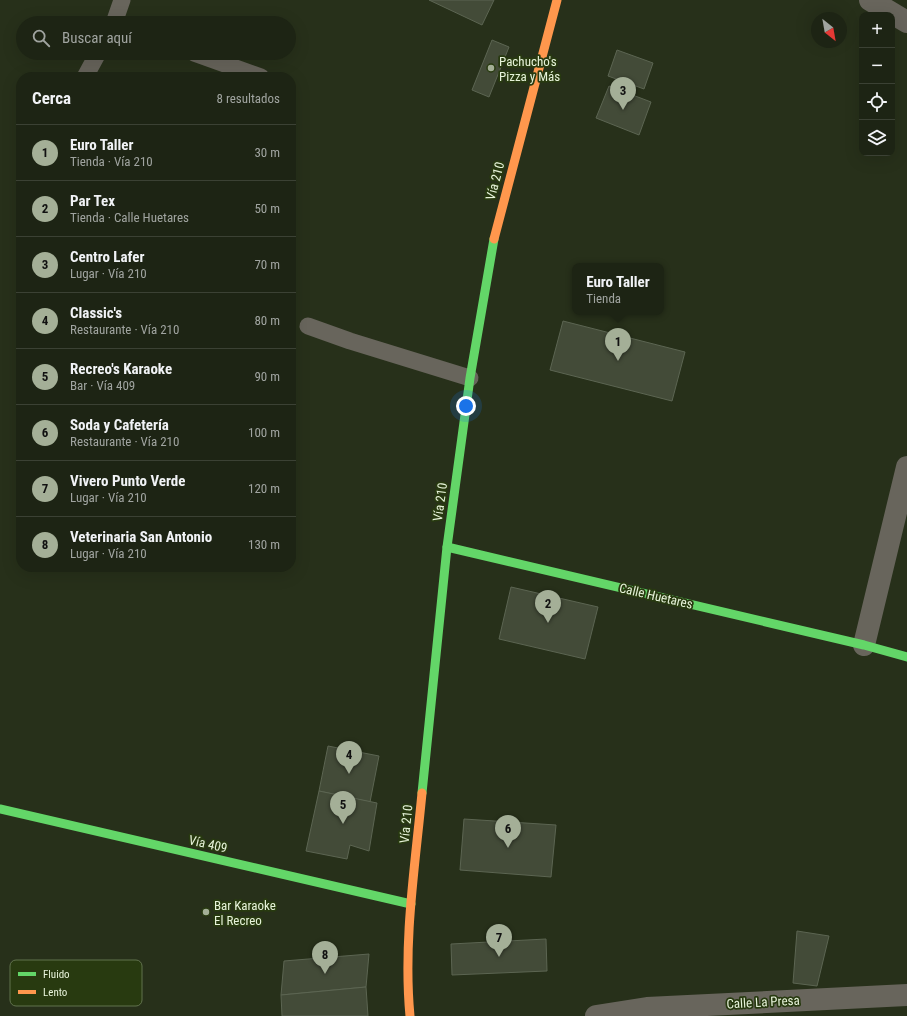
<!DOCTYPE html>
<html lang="es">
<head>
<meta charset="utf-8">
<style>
	:root { --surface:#1d2414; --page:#252c1d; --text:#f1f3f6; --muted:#a0a4a0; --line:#3b4134; --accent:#a4af97 }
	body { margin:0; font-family:"Roboto Condensed",sans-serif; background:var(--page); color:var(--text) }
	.controls { position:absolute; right:12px; top:12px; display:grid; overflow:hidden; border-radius:8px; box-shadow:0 4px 16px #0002 }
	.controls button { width:36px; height:36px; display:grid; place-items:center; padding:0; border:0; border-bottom:1px solid var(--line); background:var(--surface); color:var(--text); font:20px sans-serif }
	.compass { position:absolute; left:811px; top:12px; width:36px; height:36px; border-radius:50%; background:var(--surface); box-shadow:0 4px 16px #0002; rotate:149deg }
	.you { position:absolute; left:466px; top:406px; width:14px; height:14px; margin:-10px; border:3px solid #fff; border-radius:50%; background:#1a73e8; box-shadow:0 0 0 6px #1a73e833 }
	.badge { display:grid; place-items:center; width:26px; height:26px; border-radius:50%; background:var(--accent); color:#111; font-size:13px; font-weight:700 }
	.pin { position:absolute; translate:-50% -33px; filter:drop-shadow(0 1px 2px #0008) }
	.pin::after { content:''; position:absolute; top:21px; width:14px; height:12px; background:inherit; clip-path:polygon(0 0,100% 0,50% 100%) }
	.popup { position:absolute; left:572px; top:263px; width:92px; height:52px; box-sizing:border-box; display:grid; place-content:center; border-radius:8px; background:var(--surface); filter:drop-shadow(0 1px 3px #0005); font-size:13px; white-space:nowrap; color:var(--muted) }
	.popup b { font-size:15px; color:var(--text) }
	.popup::after { content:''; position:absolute; left:50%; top:100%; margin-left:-8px; border:8px solid transparent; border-top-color:var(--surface) }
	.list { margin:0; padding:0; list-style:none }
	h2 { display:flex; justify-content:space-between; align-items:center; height:52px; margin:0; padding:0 16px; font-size:17px }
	h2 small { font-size:13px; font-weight:400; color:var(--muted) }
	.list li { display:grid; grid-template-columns:26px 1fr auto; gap:12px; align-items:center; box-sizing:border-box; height:56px; padding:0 16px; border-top:1px solid var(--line) }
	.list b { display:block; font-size:15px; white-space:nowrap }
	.list p { margin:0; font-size:13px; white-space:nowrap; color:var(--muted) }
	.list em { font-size:13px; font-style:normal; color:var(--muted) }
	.icon { flex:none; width:22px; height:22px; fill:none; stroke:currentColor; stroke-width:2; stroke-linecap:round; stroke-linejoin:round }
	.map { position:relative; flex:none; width:907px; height:1016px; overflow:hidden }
	.search { position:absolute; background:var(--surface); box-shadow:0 4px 16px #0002; left:16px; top:16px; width:280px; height:44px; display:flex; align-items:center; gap:10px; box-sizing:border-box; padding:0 14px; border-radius:22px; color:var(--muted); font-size:15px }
	.panel { position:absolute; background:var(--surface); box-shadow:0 4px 16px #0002; left:16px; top:72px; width:280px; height:500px; border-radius:16px }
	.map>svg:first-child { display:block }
</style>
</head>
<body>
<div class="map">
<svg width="907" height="1016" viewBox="0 0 907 1016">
	<rect width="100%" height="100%" fill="#27301a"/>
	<g fill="#434b38" stroke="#5c6552">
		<path d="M429,0H494L482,25Z"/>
		<path d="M492,40L509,47L489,97L472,90Z"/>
		<path d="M617,50L653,63L644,89L608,76Z"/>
		<path d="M609,86L651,102L639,135L596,118Z"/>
		<path d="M563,321L685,352L672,401L550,370Z"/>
		<path d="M511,587L598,607L585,659L499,639Z"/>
		<path d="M328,746L379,756L370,802L319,791Z"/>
		<path d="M319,791L377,803L369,851L350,845L347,859L306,851Z"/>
		<path d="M464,819L556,825L551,877L460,870Z"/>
		<path d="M797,931L829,936L817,986L793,983Z"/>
		<path d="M546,939L547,971L452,975L451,944Z"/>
		<path d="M369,954L366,987L281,995L284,961Z"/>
		<path d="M366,987L368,1016H282L281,995Z"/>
	</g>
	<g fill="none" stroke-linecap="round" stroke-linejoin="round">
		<g stroke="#68655c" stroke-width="17">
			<path d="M114,23L122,0"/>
			<path d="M194,53L261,77"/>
			<path d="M85,77L98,53"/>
			<path d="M308,326L350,341L470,378"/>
		</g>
		<g stroke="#68655c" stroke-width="22">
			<path d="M870,0L907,22"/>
			<path d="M864,645L907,467"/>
			<path d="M596,1016L647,1008L907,995"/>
		</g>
		<g stroke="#63d668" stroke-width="9">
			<path d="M447,547L864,645L907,657"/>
			<path d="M422,793L447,547L470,378L494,239"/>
			<path d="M0,809L411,904"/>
		</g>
		<g stroke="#ff974d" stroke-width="9">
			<path d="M494,239L557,0"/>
			<path d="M410,1016C403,942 415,867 422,793"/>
		</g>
	</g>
	<g fill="#a4af97" stroke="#283a10" stroke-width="1.5">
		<circle cx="491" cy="68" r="4"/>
		<circle cx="206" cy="912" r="4"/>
	</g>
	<g text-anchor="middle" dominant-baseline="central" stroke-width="3.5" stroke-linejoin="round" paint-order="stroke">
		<g font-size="13" fill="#e7f3da" stroke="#283a10" text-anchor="start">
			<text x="499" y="61">Pachucho's<tspan x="499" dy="15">Pizza y Más</tspan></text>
			<text x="214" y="905">Bar Karaoke<tspan x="214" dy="15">El Recreo</tspan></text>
		</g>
		<g font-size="13" fill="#e7f3da" stroke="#283a10">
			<text transform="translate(495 181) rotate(-75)">Vía 210</text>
			<text transform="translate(440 502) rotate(-82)">Vía 210</text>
			<text transform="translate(656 596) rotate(13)">Calle Huetares</text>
			<text transform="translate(406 824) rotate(-84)">Vía 210</text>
			<text transform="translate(208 844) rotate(13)">Vía 409</text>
			<text transform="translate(763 1002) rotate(-3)">Calle La Presa</text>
		</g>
	</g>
	<rect x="10" y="960" width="132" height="46" rx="6" fill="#283a10" stroke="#61724d" stroke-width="1"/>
	<rect x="18" y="972" width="18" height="4" fill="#63d668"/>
	<rect x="18" y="990" width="18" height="4" fill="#ff974d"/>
	<g font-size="11" fill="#e7f3da">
		<text x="43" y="978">Fluido</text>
		<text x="43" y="996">Lento</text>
	</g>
</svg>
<div class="controls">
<button>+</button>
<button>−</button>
<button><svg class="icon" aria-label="locate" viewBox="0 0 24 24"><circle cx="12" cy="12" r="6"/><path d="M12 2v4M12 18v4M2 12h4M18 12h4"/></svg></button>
<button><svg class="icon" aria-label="layers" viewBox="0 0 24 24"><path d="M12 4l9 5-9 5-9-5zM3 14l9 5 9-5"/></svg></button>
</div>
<svg class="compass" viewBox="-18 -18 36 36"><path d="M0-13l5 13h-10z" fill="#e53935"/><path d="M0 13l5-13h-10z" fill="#a0a4a0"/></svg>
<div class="you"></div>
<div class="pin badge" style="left:618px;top:361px">1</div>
<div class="popup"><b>Euro Taller</b>Tienda</div>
<div class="pin badge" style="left:548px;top:623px">2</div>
<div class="pin badge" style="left:623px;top:110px">3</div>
<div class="pin badge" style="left:349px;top:774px">4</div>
<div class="pin badge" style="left:343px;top:824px">5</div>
<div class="pin badge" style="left:508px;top:848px">6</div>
<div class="pin badge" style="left:499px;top:957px">7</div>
<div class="pin badge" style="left:325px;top:974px">8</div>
<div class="search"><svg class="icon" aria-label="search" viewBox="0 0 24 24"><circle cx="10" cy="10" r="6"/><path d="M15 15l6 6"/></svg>Buscar aquí</div>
<section class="panel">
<h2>Cerca<small>8 resultados</small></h2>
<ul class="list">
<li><span class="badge">1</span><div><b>Euro Taller</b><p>Tienda · Vía 210</p></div><em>30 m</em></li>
<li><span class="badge">2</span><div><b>Par Tex</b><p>Tienda · Calle Huetares</p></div><em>50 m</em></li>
<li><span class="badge">3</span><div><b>Centro Lafer</b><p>Lugar · Vía 210</p></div><em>70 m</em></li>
<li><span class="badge">4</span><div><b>Classic's</b><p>Restaurante · Vía 210</p></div><em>80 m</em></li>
<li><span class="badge">5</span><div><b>Recreo's Karaoke</b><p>Bar · Vía 409</p></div><em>90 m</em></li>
<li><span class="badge">6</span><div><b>Soda y Cafetería</b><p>Restaurante · Vía 210</p></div><em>100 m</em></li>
<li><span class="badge">7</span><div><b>Vivero Punto Verde</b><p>Lugar · Vía 210</p></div><em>120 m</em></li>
<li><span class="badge">8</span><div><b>Veterinaria San Antonio</b><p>Lugar · Vía 210</p></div><em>130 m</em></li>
</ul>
</section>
</div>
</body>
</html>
